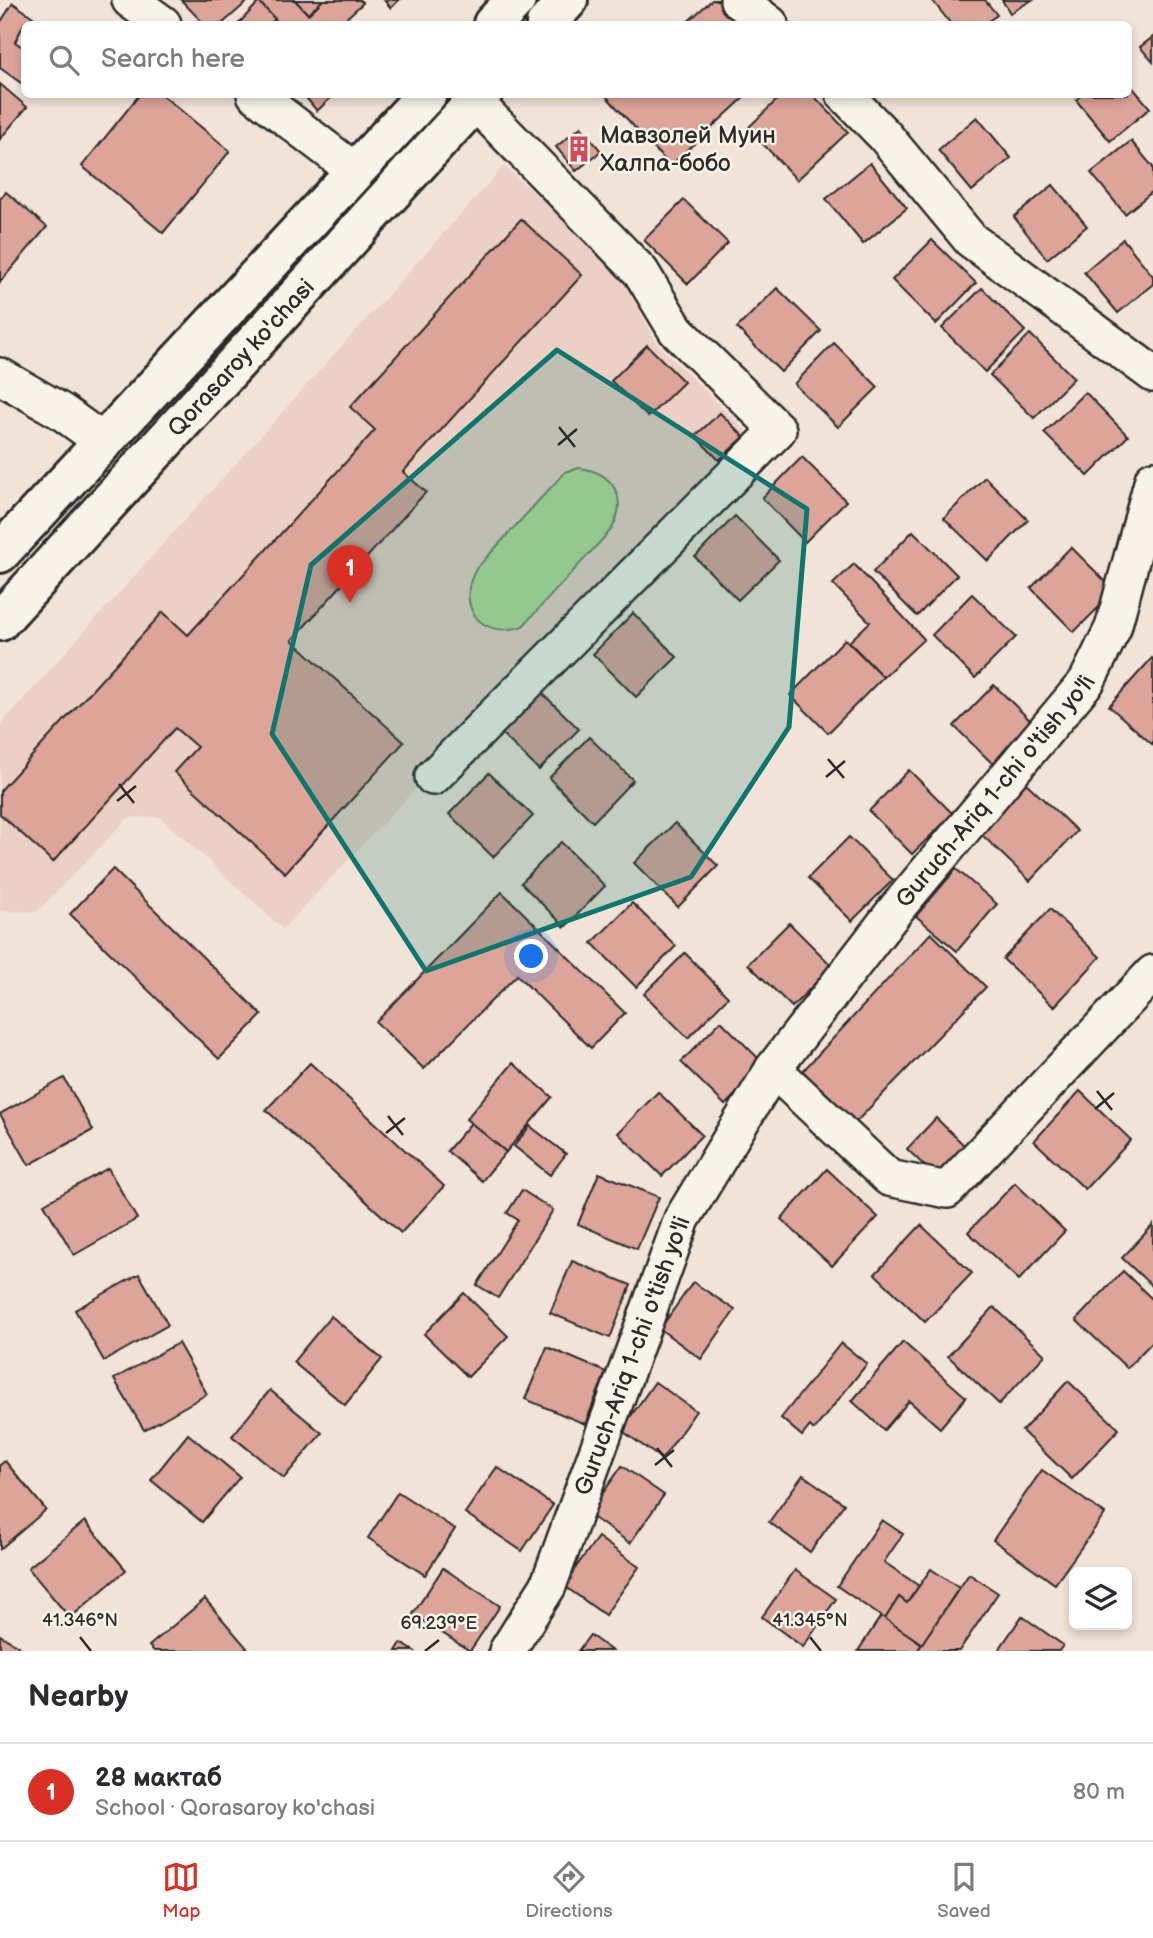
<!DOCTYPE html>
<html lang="en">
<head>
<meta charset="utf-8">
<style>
	:root { --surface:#fff; --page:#f2f2f3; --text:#2b2b33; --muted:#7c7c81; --line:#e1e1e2; --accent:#d93025 }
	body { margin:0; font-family:"Balsamiq Sans",sans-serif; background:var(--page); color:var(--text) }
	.controls { position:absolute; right:21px; bottom:21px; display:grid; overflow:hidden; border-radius:10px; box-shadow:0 4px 10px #0003 }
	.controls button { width:63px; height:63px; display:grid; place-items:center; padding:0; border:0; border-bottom:2px solid var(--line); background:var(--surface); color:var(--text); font:35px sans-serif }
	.you { position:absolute; left:532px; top:957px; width:24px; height:24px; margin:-18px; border:5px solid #fff; border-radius:50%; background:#1a73e8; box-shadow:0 0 0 10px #1a73e833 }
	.badge { display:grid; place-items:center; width:46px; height:46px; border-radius:50%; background:var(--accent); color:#fff; font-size:23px; font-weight:700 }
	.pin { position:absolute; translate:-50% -58px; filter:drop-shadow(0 2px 4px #0008) }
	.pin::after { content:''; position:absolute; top:37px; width:24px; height:21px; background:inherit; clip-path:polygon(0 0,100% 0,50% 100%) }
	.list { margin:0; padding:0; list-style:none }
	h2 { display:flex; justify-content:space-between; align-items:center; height:91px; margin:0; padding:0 28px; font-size:30px }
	h2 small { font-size:23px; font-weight:400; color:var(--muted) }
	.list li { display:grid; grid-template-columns:46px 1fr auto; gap:21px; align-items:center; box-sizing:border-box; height:98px; padding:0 28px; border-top:2px solid var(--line) }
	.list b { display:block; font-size:26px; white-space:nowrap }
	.list p { margin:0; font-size:23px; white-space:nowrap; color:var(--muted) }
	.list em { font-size:23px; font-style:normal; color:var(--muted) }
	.icon { flex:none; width:38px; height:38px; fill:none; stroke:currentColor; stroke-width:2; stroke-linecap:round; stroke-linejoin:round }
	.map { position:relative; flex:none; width:1153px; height:1651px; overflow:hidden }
	.search { position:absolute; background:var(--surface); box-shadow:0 4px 10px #0003; left:21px; right:21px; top:21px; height:77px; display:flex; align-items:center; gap:18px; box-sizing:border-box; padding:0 24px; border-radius:10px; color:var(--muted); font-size:26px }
	.sheet { height:189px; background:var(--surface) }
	nav { display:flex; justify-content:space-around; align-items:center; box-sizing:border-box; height:98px; border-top:2px solid var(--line); background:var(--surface); font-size:19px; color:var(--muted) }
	nav a { display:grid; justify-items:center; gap:4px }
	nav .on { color:var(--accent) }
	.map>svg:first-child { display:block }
</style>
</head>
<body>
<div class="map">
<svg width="1153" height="1651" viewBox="0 0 1153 1651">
	<rect width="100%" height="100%" fill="#f2e3d8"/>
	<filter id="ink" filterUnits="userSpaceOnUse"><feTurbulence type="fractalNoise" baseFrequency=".0143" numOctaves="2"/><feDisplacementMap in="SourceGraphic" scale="14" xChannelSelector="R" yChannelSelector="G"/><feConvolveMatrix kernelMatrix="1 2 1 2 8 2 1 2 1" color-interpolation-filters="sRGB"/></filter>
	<g filter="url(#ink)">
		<path fill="#ecd0c5" d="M504,166L616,266L658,345L750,435L283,929L160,817L128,818L37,912L0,911V725Z"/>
		<path fill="#b6dd98" stroke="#708462" stroke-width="2" d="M579,468C614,472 629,499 611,530L523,626C481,641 455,606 476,569L565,472Z"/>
		<g fill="#dda499" stroke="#2b2b2b" stroke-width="2">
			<path d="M181,0H245L247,2L222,24H204Z"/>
			<path d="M261,0H295L308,14L323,0H360L363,3L343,21L346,24H279L259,2Z"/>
			<path d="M295,0H323L308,14Z"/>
			<path d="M384,0H399L391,8Z"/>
			<path d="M712,0H721L744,24H685Z"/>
			<path d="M932,0H985L997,15L984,24H951Z"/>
			<path d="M1002,0H1032L1010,13Z"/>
			<path d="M259,2L275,19L270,24H238Z"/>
			<path d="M13,3L33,17L24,24L15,42L24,48V85L0,68V23Z"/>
			<path d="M1153,37V62L1140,47Z"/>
			<path d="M1128,82L1150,108L1110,141L1076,100L1082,94H1128Z"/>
			<path d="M0,84L27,107L0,139Z"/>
			<path d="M140,94H161L230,151L163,233L82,166Z"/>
			<path d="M303,94H335L317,111Z"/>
			<path d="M608,94H748L670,166L606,96Z"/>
			<path d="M783,94H812L848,132L797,180L748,128Z"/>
			<path d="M977,117L1011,158L972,191L938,150Z"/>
			<path d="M581,127L601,151L576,171L556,147Z"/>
			<path d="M1131,141L1153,167V191L1125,214L1091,173Z"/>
			<path d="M870,163L907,208L863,244L826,199Z"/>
			<path d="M1053,185L1087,226L1047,259L1014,217Z"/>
			<path d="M6,192L47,227L0,282V199Z"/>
			<path d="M684,200L728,243L688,284L644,240Z"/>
			<path d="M521,219L582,275L403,472L426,492L292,640L404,742L285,873L174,772L197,747L175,728L53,862L0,814V791L163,612L188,635L286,528L375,430L350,407Z"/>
			<path d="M1123,239L1153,276V284L1118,313L1084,272Z"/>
			<path d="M932,240L976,283L936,324L892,280Z"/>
			<path d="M777,288L821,331L781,372L737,328Z"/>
			<path d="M982,288L1025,331L985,372L942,328Z"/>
			<path d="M1030,334L1074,378L1034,418L990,375Z"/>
			<path d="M834,343L878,387L838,427L794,384Z"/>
			<path d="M647,345L684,382L648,417L611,381Z"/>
			<path d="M1085,392L1128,436L1088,476L1044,433Z"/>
			<path d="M720,413L744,437L719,460L695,436Z"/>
			<path d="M802,457L846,501L805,542L762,498Z"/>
			<path d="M985,477L1028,520L988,561L944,518Z"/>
			<path d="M735,516L779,560L738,600L695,557Z"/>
			<path d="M913,531L957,575L917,616L873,572Z"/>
			<path d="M1071,547L1115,591L1074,632L1031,588Z"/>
			<path d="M854,564L924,639L883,677L849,642L870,622L833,584Z"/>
			<path d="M972,594L1016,637L975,678L932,635Z"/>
			<path d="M633,613L677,657L636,697L593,654Z"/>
			<path d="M845,639L883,677L828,733L790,695Z"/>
			<path d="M1152,658L1153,659V745L1109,706Z"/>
			<path d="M994,685L1038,728L998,769L954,726Z"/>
			<path d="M535,686L579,729L539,770L495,727Z"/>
			<path d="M589,737L633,780L593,822L549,778Z"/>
			<path d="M909,770L953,814L912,854L869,811Z"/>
			<path d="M489,773L533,816L493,857L449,814Z"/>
			<path d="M1026,783L1077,831L1030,881L979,832Z"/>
			<path d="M675,823L718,866L678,907L634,863Z"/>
			<path d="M849,837L893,880L852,921L808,878Z"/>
			<path d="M561,842L605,886L565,927L521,883Z"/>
			<path d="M113,869L262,1015L219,1059L70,914Z"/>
			<path d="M956,869L997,904L957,951L916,916Z"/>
			<path d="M502,892L625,1013L591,1048L517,975L424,1069L376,1022Z"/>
			<path d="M632,903L676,946L636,987L592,943Z"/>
			<path d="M1050,909L1100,957L1054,1007L1003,959Z"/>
			<path d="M789,923L832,966L792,1007L748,964Z"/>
			<path d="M931,933L986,987L854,1124L800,1074Z"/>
			<path d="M685,953L728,997L688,1038L644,994Z"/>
			<path d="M721,1021L765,1065L725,1105L681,1062Z"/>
			<path d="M310,1063L444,1186L401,1233L266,1110Z"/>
			<path d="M513,1063L552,1097L506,1152L466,1119Z"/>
			<path d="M64,1078L93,1130L29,1165L0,1114Z"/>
			<path d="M1080,1091L1131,1140L1085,1189L1034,1141Z"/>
			<path d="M658,1092L702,1135L662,1176L618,1133Z"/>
			<path d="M936,1118L965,1146L936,1177L907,1149Z"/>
			<path d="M471,1123L506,1152L482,1181L447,1151Z"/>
			<path d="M530,1126L566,1154L550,1175L514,1146Z"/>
			<path d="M108,1168L137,1219L74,1255L44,1204Z"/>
			<path d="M827,1169L878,1217L832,1266L781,1219Z"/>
			<path d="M599,1173L659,1197L637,1249L578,1224Z"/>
			<path d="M1015,1183L1065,1231L1019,1280L968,1232Z"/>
			<path d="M522,1190L553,1210L498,1298L477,1285L518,1220L507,1213Z"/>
			<path d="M921,1225L972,1273L925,1322L875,1274Z"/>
			<path d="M1153,1225V1287L1122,1258Z"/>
			<path d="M572,1261L631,1285L610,1338L550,1313Z"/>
			<path d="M1123,1271L1153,1300V1341L1127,1368L1076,1320Z"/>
			<path d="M139,1274L168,1325L104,1361L75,1310Z"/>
			<path d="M693,1282L735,1310L701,1359L660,1329Z"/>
			<path d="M464,1293L508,1336L468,1377L424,1334Z"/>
			<path d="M994,1307L1045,1355L999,1404L948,1356Z"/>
			<path d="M331,1316L382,1359L345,1405L293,1362Z"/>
			<path d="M903,1342L966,1397L940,1428L909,1401L884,1430L852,1401Z"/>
			<path d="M178,1343L207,1394L144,1430L114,1379Z"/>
			<path d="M841,1343L867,1364L814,1430L810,1426L802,1436L781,1418Z"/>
			<path d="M547,1347L606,1372L585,1424L525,1399Z"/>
			<path d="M1068,1381L1119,1429L1072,1479L1022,1431Z"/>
			<path d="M655,1382L696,1411L662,1459L621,1430Z"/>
			<path d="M270,1390L322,1433L284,1478L232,1436Z"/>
			<path d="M188,1434L240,1477L202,1522L151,1480Z"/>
			<path d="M5,1461L46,1510L0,1549V1465Z"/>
			<path d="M622,1466L664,1495L630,1543L588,1514Z"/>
			<path d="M497,1467L553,1505L522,1551L465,1513Z"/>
			<path d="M1042,1470L1105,1514L1055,1584L993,1540Z"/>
			<path d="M803,1475L844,1504L810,1552L769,1522Z"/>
			<path d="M398,1492L455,1529L425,1575L368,1538Z"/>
			<path d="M882,1520L903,1534L884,1562L919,1586L907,1603L899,1597L885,1619L837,1586Z"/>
			<path d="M85,1521L126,1570L70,1618L28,1568Z"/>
			<path d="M598,1537L639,1567L605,1615L563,1585Z"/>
			<path d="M443,1568L500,1606L470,1651L413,1614Z"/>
			<path d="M931,1569L959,1588L922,1644L885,1619L899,1597L907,1603Z"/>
			<path d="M795,1570L836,1599L803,1647L762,1617Z"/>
			<path d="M969,1574L998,1593L959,1651H917Z"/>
			<path d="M205,1599L247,1648L243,1651H154L149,1646Z"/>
			<path d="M881,1616L922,1644L917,1651H858Z"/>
			<path d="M1022,1616L1063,1645L1059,1651H998Z"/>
			<path d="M0,1635L18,1646L16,1651H0Z"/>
			<path d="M590,1635L612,1651H578Z"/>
			<path d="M401,1643L414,1651H396Z"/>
		</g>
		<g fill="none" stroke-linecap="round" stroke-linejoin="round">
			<g stroke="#2b2b2b" stroke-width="40">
				<g id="minor">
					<path d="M130,0L163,24"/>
					<path d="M738,0L770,24"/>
					<path d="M255,94L355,171"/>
					<path d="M844,94L885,136L971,240L1153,374"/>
					<path d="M0,376L62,412L102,441"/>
					<path d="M433,777L778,430L676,330L641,272L475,102"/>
					<path d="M773,1069L889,1178L947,1190L1153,973"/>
					<path id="s1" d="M507,1651L548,1586L682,1219L773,1069L897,908L1087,681L1113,628L1153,479"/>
				</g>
			</g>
			<g stroke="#2b2b2b" stroke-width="44">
				<g id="secondary">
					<path d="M493,24L516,0"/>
					<path d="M546,24L568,0"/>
					<path d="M0,553L427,94"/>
					<path id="s2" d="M0,621L482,94"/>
				</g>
			</g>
			<use href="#minor" stroke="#f7f3e8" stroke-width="35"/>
			<use href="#secondary" stroke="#f7f3e8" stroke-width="38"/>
		</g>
	</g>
	<path fill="#0f766e" fill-opacity="0.2" stroke="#0f766e" stroke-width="5" stroke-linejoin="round" d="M557,350L807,509L789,727L691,877L426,971L272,734L311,565Z"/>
	<path fill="none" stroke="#2b2b2b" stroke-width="2.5" d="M559,427L575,447M558,445L577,429M828,759L844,778M826,777L845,761M119,784L134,803M117,801L136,786M1097,1091L1112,1110M1095,1109L1114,1093M388,1116L403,1135M386,1133L405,1118M657,1448L672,1467M655,1465L674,1450M80,1637L91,1651M810,1637L821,1651M425,1651L439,1640"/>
	<defs>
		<g id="building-bare" transform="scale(2.1)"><path d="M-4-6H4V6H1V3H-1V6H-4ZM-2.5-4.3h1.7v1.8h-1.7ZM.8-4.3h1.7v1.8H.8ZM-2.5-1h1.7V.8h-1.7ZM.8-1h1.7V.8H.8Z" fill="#d1495b" stroke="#f7f3e8" stroke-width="2.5" paint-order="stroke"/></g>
	</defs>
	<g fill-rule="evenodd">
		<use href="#building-bare" x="579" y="149"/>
	</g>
	<g text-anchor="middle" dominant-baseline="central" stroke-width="5" stroke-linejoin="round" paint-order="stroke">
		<g font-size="24" fill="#2b2b2b" stroke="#f7f3e8" text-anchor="start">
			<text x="600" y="135">Мавзолей Муин<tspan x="600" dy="28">Халпа-бобо</tspan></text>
		</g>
		<g font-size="24" fill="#2b2b2b" stroke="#f7f3e8">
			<text stroke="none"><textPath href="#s2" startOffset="357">Qorasaroy ko'chasi</textPath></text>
			<text stroke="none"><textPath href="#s1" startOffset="999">Guruch-Ariq 1-chi o'tish yo'li</textPath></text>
			<text stroke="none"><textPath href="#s1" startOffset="322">Guruch-Ariq 1-chi o'tish yo'li</textPath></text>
		</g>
	</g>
	<g font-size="18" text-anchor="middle" fill="#2b2b2b" stroke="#f7f3e8" stroke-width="5" stroke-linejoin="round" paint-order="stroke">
		<text x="80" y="1626">41.346°N</text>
		<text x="810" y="1626">41.345°N</text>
		<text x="439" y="1629">69.239°E</text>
	</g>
</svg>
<div class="controls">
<button><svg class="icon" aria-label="layers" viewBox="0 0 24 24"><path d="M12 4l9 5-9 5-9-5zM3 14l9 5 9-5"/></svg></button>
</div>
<div class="you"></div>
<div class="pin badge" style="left:350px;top:603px">1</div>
<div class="search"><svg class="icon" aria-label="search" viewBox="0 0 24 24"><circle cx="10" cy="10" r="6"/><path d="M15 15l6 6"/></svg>Search here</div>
</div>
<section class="sheet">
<h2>Nearby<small></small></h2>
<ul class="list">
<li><span class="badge">1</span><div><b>28 мактаб</b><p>School · Qorasaroy ko'chasi</p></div><em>80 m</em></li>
</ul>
</section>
<nav>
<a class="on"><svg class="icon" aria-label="map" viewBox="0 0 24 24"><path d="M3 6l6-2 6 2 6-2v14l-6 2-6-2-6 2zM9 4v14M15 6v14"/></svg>Map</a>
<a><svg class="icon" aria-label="directions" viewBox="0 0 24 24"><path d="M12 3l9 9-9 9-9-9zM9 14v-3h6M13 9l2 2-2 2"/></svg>Directions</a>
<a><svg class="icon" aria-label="saved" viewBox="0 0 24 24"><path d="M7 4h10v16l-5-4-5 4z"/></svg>Saved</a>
</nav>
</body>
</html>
